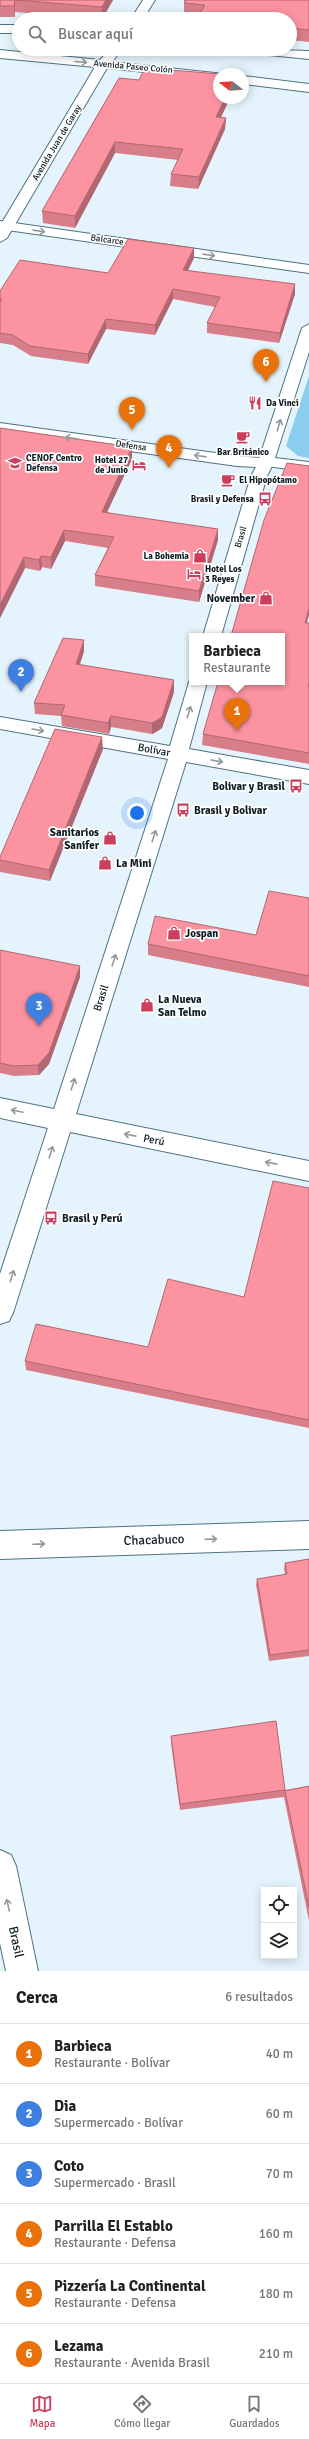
<!DOCTYPE html>
<html lang="es">
<head>
<meta charset="utf-8">
<style>
	:root { --surface:#fff; --page:#f2f2f2; --text:#222; --muted:#767676; --line:#e0e0e0; --accent:#cd3e5d }
	body { margin:0; font-family:Signika,sans-serif; background:var(--page); color:var(--text) }
	.controls { position:absolute; right:12px; bottom:12px; display:grid; overflow:hidden; border-radius:0px; box-shadow:0 2px 10px #0003 }
	.controls button { width:36px; height:36px; display:grid; place-items:center; padding:0; border:0; border-bottom:1px solid var(--line); background:var(--surface); color:var(--text); font:20px sans-serif }
	.compass { position:absolute; left:213px; top:68px; width:36px; height:36px; border-radius:50%; background:var(--surface); box-shadow:0 2px 10px #0003; rotate:287deg }
	.you { position:absolute; left:137px; top:813px; width:14px; height:14px; margin:-10px; border:3px solid #fff; border-radius:50%; background:#1a73e8; box-shadow:0 0 0 6px #1a73e833 }
	.badge { display:grid; place-items:center; width:26px; height:26px; border-radius:50%; background:var(--accent); color:#fff; font-size:13px; font-weight:700 }
	.pin { position:absolute; translate:-50% -33px; filter:drop-shadow(0 1px 2px #0008) }
	.pin::after { content:''; position:absolute; top:21px; width:14px; height:12px; background:inherit; clip-path:polygon(0 0,100% 0,50% 100%) }
	.popup { position:absolute; left:189px; top:633px; width:96px; height:52px; box-sizing:border-box; display:grid; place-content:center; border-radius:0px; background:var(--surface); filter:drop-shadow(0 1px 3px #0005); font-size:13px; white-space:nowrap; color:var(--muted) }
	.popup b { font-size:15px; color:var(--text) }
	.popup::after { content:''; position:absolute; left:50%; top:100%; margin-left:-8px; border:8px solid transparent; border-top-color:var(--surface) }
	.list { margin:0; padding:0; list-style:none }
	h2 { display:flex; justify-content:space-between; align-items:center; height:52px; margin:0; padding:0 16px; font-size:17px }
	h2 small { font-size:13px; font-weight:400; color:var(--muted) }
	.list li { display:grid; grid-template-columns:26px 1fr auto; gap:12px; align-items:center; box-sizing:border-box; height:60px; padding:0 16px; border-top:1px solid var(--line) }
	.list b { display:block; font-size:15px; white-space:nowrap }
	.list p { margin:0; font-size:13px; white-space:nowrap; color:var(--muted) }
	.list em { font-size:13px; font-style:normal; color:var(--muted) }
	.icon { flex:none; width:22px; height:22px; fill:none; stroke:currentColor; stroke-width:2; stroke-linecap:round; stroke-linejoin:round }
	.map { position:relative; flex:none; width:309px; height:1971px; overflow:hidden }
	.search { position:absolute; background:var(--surface); box-shadow:0 2px 10px #0003; left:12px; right:12px; top:12px; height:44px; display:flex; align-items:center; gap:10px; box-sizing:border-box; padding:0 14px; border-radius:22px; color:var(--muted); font-size:15px }
	.sheet { height:412px; background:var(--surface) }
	nav { display:flex; justify-content:space-around; align-items:center; box-sizing:border-box; height:56px; border-top:1px solid var(--line); background:var(--surface); font-size:11px; color:var(--muted) }
	nav a { display:grid; justify-items:center; gap:2px }
	nav .on { color:var(--accent) }
	.map>svg:first-child { display:block }
</style>
</head>
<body>
<div class="map">
<svg width="309" height="1971" viewBox="0 0 309 1971">
	<rect width="100%" height="100%" fill="#e5f4fc"/>
	<path fill="#8acdef" d="M309,376V458L298,456L286,446Z"/>
	<g fill="none" stroke-linecap="round" stroke-linejoin="round">
		<g stroke="#4e7284" stroke-width="2">
			<g id="minor">
				<path d="M0,221L309,265V273L0,229Z"/>
				<path d="M0,423L237,456L272,459L274,462L267,476L221,636H203L251,476L256,467L237,466L0,433Z"/>
				<path d="M192,677V682H207L189,749L309,770V784L186,762L76,1114L309,1161V1181L70,1132L13,1313L9,1321L0,1324V1274L48,1128L0,1118V1098L54,1109L168,759L0,729V717L170,746L189,682Z"/>
				<path d="M309,1521V1549L0,1559V1531Z"/>
				<path d="M0,1850L11,1855L16,1866L38,1971H6L0,1943Z"/>
			</g>
		</g>
		<g stroke="#4e7284" stroke-width="2">
			<g id="major">
				<path d="M143,0H155L143,19H131Z"/>
				<rect x="0" y="25" width="19" height="8"/>
				<path d="M110,49H122L112,62L224,74H219V80L107,68L7,238L0,242V226L95,67L0,58V50L100,60Z"/>
				<path d="M244,49L309,51V59L250,53Z"/>
				<path d="M243,76L309,84V92L243,84Z"/>
				<path d="M309,324V352L275,458L309,462V472L260,465L258,462L302,328Z"/>
			</g>
		</g>
		<use href="#minor" fill="#fff" fill-rule="evenodd"/>
		<use href="#major" fill="#fff" fill-rule="evenodd"/>
	</g>
	<g fill="#d87e8a">
		<path d="M0,0H113L102,19L15,12V17H0Z"/>
		<path d="M184,0H309V42L290,40V19H197L199,16L184,14Z"/>
		<path d="M119,78L219,98H230L221,117L226,118L225,129L198,189L170,186L171,174L178,160L115,153L75,228L43,223L42,211Z"/>
		<path d="M194,248V258L188,270L295,294L279,343L207,333V323L215,307L173,299L155,335L106,329L88,364L31,356L13,345L0,343V291L108,273Z"/>
		<path d="M0,428L132,447V459L107,512L218,540L199,602L95,586V575L108,548L65,541L51,569L42,567L40,571L25,568L0,618Z"/>
		<path d="M307,623H309V764L202,745L203,734Z"/>
		<path d="M84,651L80,665L174,680V692L162,728L156,732L152,734L111,727L109,734L62,726L61,716L35,714L34,703Z"/>
		<path d="M103,749L50,881L0,872V857Z"/>
		<path d="M309,898V987L148,955V944L256,935Z"/>
		<path d="M0,950L80,977L49,1064L39,1075L14,1076L0,1073Z"/>
		<path d="M309,1188V1428L26,1370L25,1361L148,1347L244,1297Z"/>
		<path d="M309,1559V1656L269,1661L256,1585L257,1579L285,1575L284,1569L285,1563Z"/>
		<path d="M171,1736L285,1790L309,1786V1921L284,1797L180,1810L171,1743Z"/>
	</g>
	<g fill="#b06771">
		<path d="M15,0V17L14,6Z"/>
		<path d="M106,0H113L102,19V7Z"/>
		<path d="M225,98H230L216,128V117Z"/>
		<path d="M226,118L225,129L198,189L199,177Z"/>
		<path d="M115,142V153L75,228V216Z"/>
		<path d="M194,248V258L183,280V270Z"/>
		<path d="M295,284V294L279,343L280,333Z"/>
		<path d="M173,289V299L155,335V325Z"/>
		<path d="M106,319V329L88,364V354Z"/>
		<path d="M132,447V459L102,523V512Z"/>
		<path d="M218,529V540L199,602V591Z"/>
		<path d="M64,530L65,541L51,569V557Z"/>
		<path d="M41,556L42,567L40,571L39,560Z"/>
		<path d="M24,557L25,568L0,618V605Z"/>
		<path d="M309,608V615L304,634L305,623Z"/>
		<path d="M84,640V651L76,675V664Z"/>
		<path d="M174,680V692L162,728L156,732L152,734V723Z"/>
		<path d="M111,716V727L109,734L108,723Z"/>
		<path d="M102,737L103,749L50,881L49,870Z"/>
		<path d="M80,966V977L49,1064L39,1075L38,1065Z"/>
	</g>
	<g fill="#fb93a1" stroke="#b06771">
		<path d="M0,0H106L102,7L15,0L14,6H0Z"/>
		<path d="M186,0H309V30L290,28V19H203L197,18L205,5L184,3Z"/>
		<path d="M145,68L221,74H219V98H225L216,117L226,118L199,177L171,174L183,149L115,142L75,216L42,211L119,78L139,80Z"/>
		<path d="M128,239L194,248L183,270L295,284L280,333L207,323L220,297L173,289L155,325L106,319L88,354L30,346L13,335L0,333V302L2,299H0V291L20,260L108,273Z"/>
		<path d="M0,428L132,447L102,512L218,529L199,591L95,575L114,537L64,530L51,557L41,556L39,560L24,557L0,605Z"/>
		<path d="M287,463L309,466V608L305,623H309V683L308,687H309V753L203,734L218,682H282V636H231L264,520Z"/>
		<path d="M63,638L84,640L76,664L174,680L162,717L156,721L152,723L111,716L108,723L61,715L65,705L34,703Z"/>
		<path d="M55,729L102,737L49,870L0,860V857Z"/>
		<path d="M269,891L309,898V976L148,944L155,916L256,935Z"/>
		<path d="M0,950L80,966L49,1053L38,1065L13,1066L0,1063Z"/>
		<path d="M273,1181L309,1188V1420L25,1361L36,1324L148,1347L168,1279L244,1297Z"/>
		<path d="M309,1559V1650L270,1655L257,1579L287,1574L285,1563Z"/>
		<path d="M276,1721L285,1790L180,1804L171,1736Z"/>
		<path d="M309,1786V1907L285,1791Z"/>
	</g>
	<defs><path id="oneway-shaft" d="M-6 0H5M1.5-3L5.5 0L1.5 3" fill="none" stroke-width="1.6" stroke-linecap="round" stroke-linejoin="round"/></defs>
	<g stroke="#92999c">
		<use href="#oneway-shaft" transform="translate(81 62) rotate(5)"/>
		<use href="#oneway-shaft" transform="translate(39 231) rotate(8)"/>
		<use href="#oneway-shaft" transform="translate(209 255) rotate(8)"/>
		<use href="#oneway-shaft" transform="translate(279 425) rotate(-73)"/>
		<use href="#oneway-shaft" transform="translate(71 438) rotate(-172)"/>
		<use href="#oneway-shaft" transform="translate(200 456) rotate(-172)"/>
		<use href="#oneway-shaft" transform="translate(189 712) rotate(-73)"/>
		<use href="#oneway-shaft" transform="translate(38 730) rotate(10)"/>
		<use href="#oneway-shaft" transform="translate(217 761) rotate(10)"/>
		<use href="#oneway-shaft" transform="translate(154 836) rotate(-72)"/>
		<use href="#oneway-shaft" transform="translate(114 960) rotate(-72)"/>
		<use href="#oneway-shaft" transform="translate(73 1084) rotate(-72)"/>
		<use href="#oneway-shaft" transform="translate(17 1111) rotate(-168)"/>
		<use href="#oneway-shaft" transform="translate(130 1135) rotate(-169)"/>
		<use href="#oneway-shaft" transform="translate(51 1152) rotate(-72)"/>
		<use href="#oneway-shaft" transform="translate(271 1163) rotate(-169)"/>
		<use href="#oneway-shaft" transform="translate(12 1276) rotate(-72)"/>
		<use href="#oneway-shaft" transform="translate(211 1539) rotate(-2)"/>
		<use href="#oneway-shaft" transform="translate(39 1544) rotate(-2)"/>
		<use href="#oneway-shaft" transform="translate(8 1905) rotate(-102)"/>
	</g>
	<defs>
		<g id="restaurant-bare" transform="scale(1.08)"><path d="M-5-6h1v4h1v-4h1v4h1v-4h1v5L-1.5 .5V6h-2V.5L-5-1ZM5-6V6H3V1.5H1.5Q1.5-4 5-6Z" fill="#cd3e5d" stroke="#fff" stroke-width="2.5" paint-order="stroke"/></g>
		<g id="cafe-bare" transform="scale(1.08)"><path d="M-5.5-4.5H6V0H3Q3 3.5 0 3.5H-2.5Q-5.5 3.5-5.5 0ZM3-3.2v2h1.7v-2ZM-6 4.5H4V6H-6Z" fill="#cd3e5d" stroke="#fff" stroke-width="2.5" paint-order="stroke"/></g>
		<g id="school-bare" transform="scale(1.08)"><path d="M0-5L7-2L0 1L-7-2ZM-4 1L0 2.5L4 1V4Q0 6-4 4Z" fill="#cd3e5d" stroke="#fff" stroke-width="2.5" paint-order="stroke"/></g>
		<g id="hotel-bare" transform="scale(1.08)"><path d="M-6-4.5h1.5V1H6V5H4.5V3h-9V5H-6ZM-4 0a1.8 1.8 0 1 1 3.6 0ZM.5 0V-2.5h3Q6-2.5 6 0Z" fill="#cd3e5d" stroke="#fff" stroke-width="2.5" paint-order="stroke"/></g>
		<g id="bus-bare" transform="scale(1.08)"><path d="M-5-6H5V4H4V6H2V4H-2V6H-4V4H-5ZM-3.5-4V0h7V-4ZM-3.5 1.2v1.5H-2V1.2ZM2 1.2v1.5H3.5V1.2Z" fill="#cd3e5d" stroke="#fff" stroke-width="2.5" paint-order="stroke"/></g>
		<g id="shop-bare" transform="scale(1.08)"><path d="M-5-2.5h2.3a2.7 3.5 0 0 1 5.4 0H5L5.5 6h-11ZM-1.5-2.5h3a1.5 2.3 0 0 0-3 0Z" fill="#cd3e5d" stroke="#fff" stroke-width="2.5" paint-order="stroke"/></g>
	</defs>
	<g fill-rule="evenodd">
		<use href="#restaurant-bare" x="255" y="403"/>
		<use href="#cafe-bare" x="243" y="437"/>
		<use href="#school-bare" x="15" y="463"/>
		<use href="#hotel-bare" x="139" y="465"/>
		<use href="#cafe-bare" x="228" y="480"/>
		<use href="#bus-bare" x="265" y="499"/>
		<use href="#shop-bare" x="200" y="556"/>
		<use href="#hotel-bare" x="194" y="574"/>
		<use href="#shop-bare" x="266" y="598"/>
		<use href="#bus-bare" x="296" y="786"/>
		<use href="#bus-bare" x="183" y="810"/>
		<use href="#shop-bare" x="110" y="838"/>
		<use href="#shop-bare" x="105" y="863"/>
		<use href="#shop-bare" x="174" y="933"/>
		<use href="#shop-bare" x="147" y="1005"/>
		<use href="#bus-bare" x="51" y="1218"/>
	</g>
	<g text-anchor="middle" dominant-baseline="central" stroke-width="3.5" stroke-linejoin="round" paint-order="stroke">
		<g font-size="9" fill="#0d1c23" stroke="#fff">
			<text transform="translate(133 67) rotate(5)">Avenida Paseo Colón</text>
			<text transform="translate(57 143) rotate(-59)">Avenida Juan de Garay</text>
			<text transform="translate(107 240) rotate(8)">Balcarce</text>
			<text transform="translate(131 446) rotate(8)">Defensa</text>
			<text transform="translate(241 537) rotate(-73)">Brasil</text>
		</g>
		<g font-size="9" font-weight="bold" fill="#0d1c23" stroke="#fff" text-anchor="start">
			<text x="266" y="403">Da Vinci</text>
			<text x="243" y="452" text-anchor="middle">Bar Británico</text>
			<text x="26" y="458">CENOF Centro<tspan x="26" dy="10">Defensa</tspan></text>
			<text x="128" y="460" text-anchor="end">Hotel 27<tspan x="128" dy="10">de Junio</tspan></text>
			<text x="239" y="480">El Hipopótamo</text>
			<text x="254" y="499" text-anchor="end">Brasil y Defensa</text>
			<text x="189" y="556" text-anchor="end">La Bohemia</text>
			<text x="205" y="569">Hotel Los<tspan x="205" dy="10">3 Reyes</tspan></text>
		</g>
		<g font-size="11" font-weight="bold" fill="#0d1c23" stroke="#fff" text-anchor="start">
			<text x="255" y="598" text-anchor="end">November</text>
			<text x="285" y="786" text-anchor="end">Bolivar y Brasil</text>
			<text x="194" y="810">Brasil y Bolivar</text>
			<text x="99" y="832" text-anchor="end">Sanitarios<tspan x="99" dy="13">Sanifer</tspan></text>
			<text x="116" y="863">La Mini</text>
			<text x="185" y="933">Jospan</text>
			<text x="158" y="999">La Nueva<tspan x="158" dy="13">San Telmo</tspan></text>
			<text x="62" y="1218">Brasil y Perú</text>
		</g>
		<g font-size="11" fill="#0d1c23" stroke="#fff">
			<text transform="translate(154 750) rotate(10)">Bolívar</text>
			<text transform="translate(101 998) rotate(-72)">Brasil</text>
			<text transform="translate(154 1140) rotate(11)">Perú</text>
		</g>
		<g font-size="13" fill="#0d1c23" stroke="#fff">
			<text transform="translate(154 1540) rotate(-2)">Chacabuco</text>
			<text transform="translate(16 1942) rotate(78)">Brasil</text>
		</g>
	</g>
</svg>
<div class="controls">
<button><svg class="icon" aria-label="locate" viewBox="0 0 24 24"><circle cx="12" cy="12" r="6"/><path d="M12 2v4M12 18v4M2 12h4M18 12h4"/></svg></button>
<button><svg class="icon" aria-label="layers" viewBox="0 0 24 24"><path d="M12 4l9 5-9 5-9-5zM3 14l9 5 9-5"/></svg></button>
</div>
<svg class="compass" viewBox="-18 -18 36 36"><path d="M0-13l5 13h-10z" fill="#e53935"/><path d="M0 13l5-13h-10z" fill="#767676"/></svg>
<div class="you"></div>
<div class="pin badge" style="left:237px;top:731px;background:#e8710a">1</div>
<div class="popup"><b>Barbieca</b>Restaurante</div>
<div class="pin badge" style="left:21px;top:692px;background:#3f7fe0">2</div>
<div class="pin badge" style="left:39px;top:1026px;background:#3f7fe0">3</div>
<div class="pin badge" style="left:169px;top:468px;background:#e8710a">4</div>
<div class="pin badge" style="left:132px;top:430px;background:#e8710a">5</div>
<div class="pin badge" style="left:266px;top:382px;background:#e8710a">6</div>
<div class="search"><svg class="icon" aria-label="search" viewBox="0 0 24 24"><circle cx="10" cy="10" r="6"/><path d="M15 15l6 6"/></svg>Buscar aquí</div>
</div>
<section class="sheet">
<h2>Cerca<small>6 resultados</small></h2>
<ul class="list">
<li><span class="badge" style="background:#e8710a">1</span><div><b>Barbieca</b><p>Restaurante · Bolívar</p></div><em>40 m</em></li>
<li><span class="badge" style="background:#3f7fe0">2</span><div><b>Dia</b><p>Supermercado · Bolívar</p></div><em>60 m</em></li>
<li><span class="badge" style="background:#3f7fe0">3</span><div><b>Coto</b><p>Supermercado · Brasil</p></div><em>70 m</em></li>
<li><span class="badge" style="background:#e8710a">4</span><div><b>Parrilla El Establo</b><p>Restaurante · Defensa</p></div><em>160 m</em></li>
<li><span class="badge" style="background:#e8710a">5</span><div><b>Pizzería La Continental</b><p>Restaurante · Defensa</p></div><em>180 m</em></li>
<li><span class="badge" style="background:#e8710a">6</span><div><b>Lezama</b><p>Restaurante · Avenida Brasil</p></div><em>210 m</em></li>
</ul>
</section>
<nav>
<a class="on"><svg class="icon" aria-label="map" viewBox="0 0 24 24"><path d="M3 6l6-2 6 2 6-2v14l-6 2-6-2-6 2zM9 4v14M15 6v14"/></svg>Mapa</a>
<a><svg class="icon" aria-label="directions" viewBox="0 0 24 24"><path d="M12 3l9 9-9 9-9-9zM9 14v-3h6M13 9l2 2-2 2"/></svg>Cómo llegar</a>
<a><svg class="icon" aria-label="saved" viewBox="0 0 24 24"><path d="M7 4h10v16l-5-4-5 4z"/></svg>Guardados</a>
</nav>
</body>
</html>
